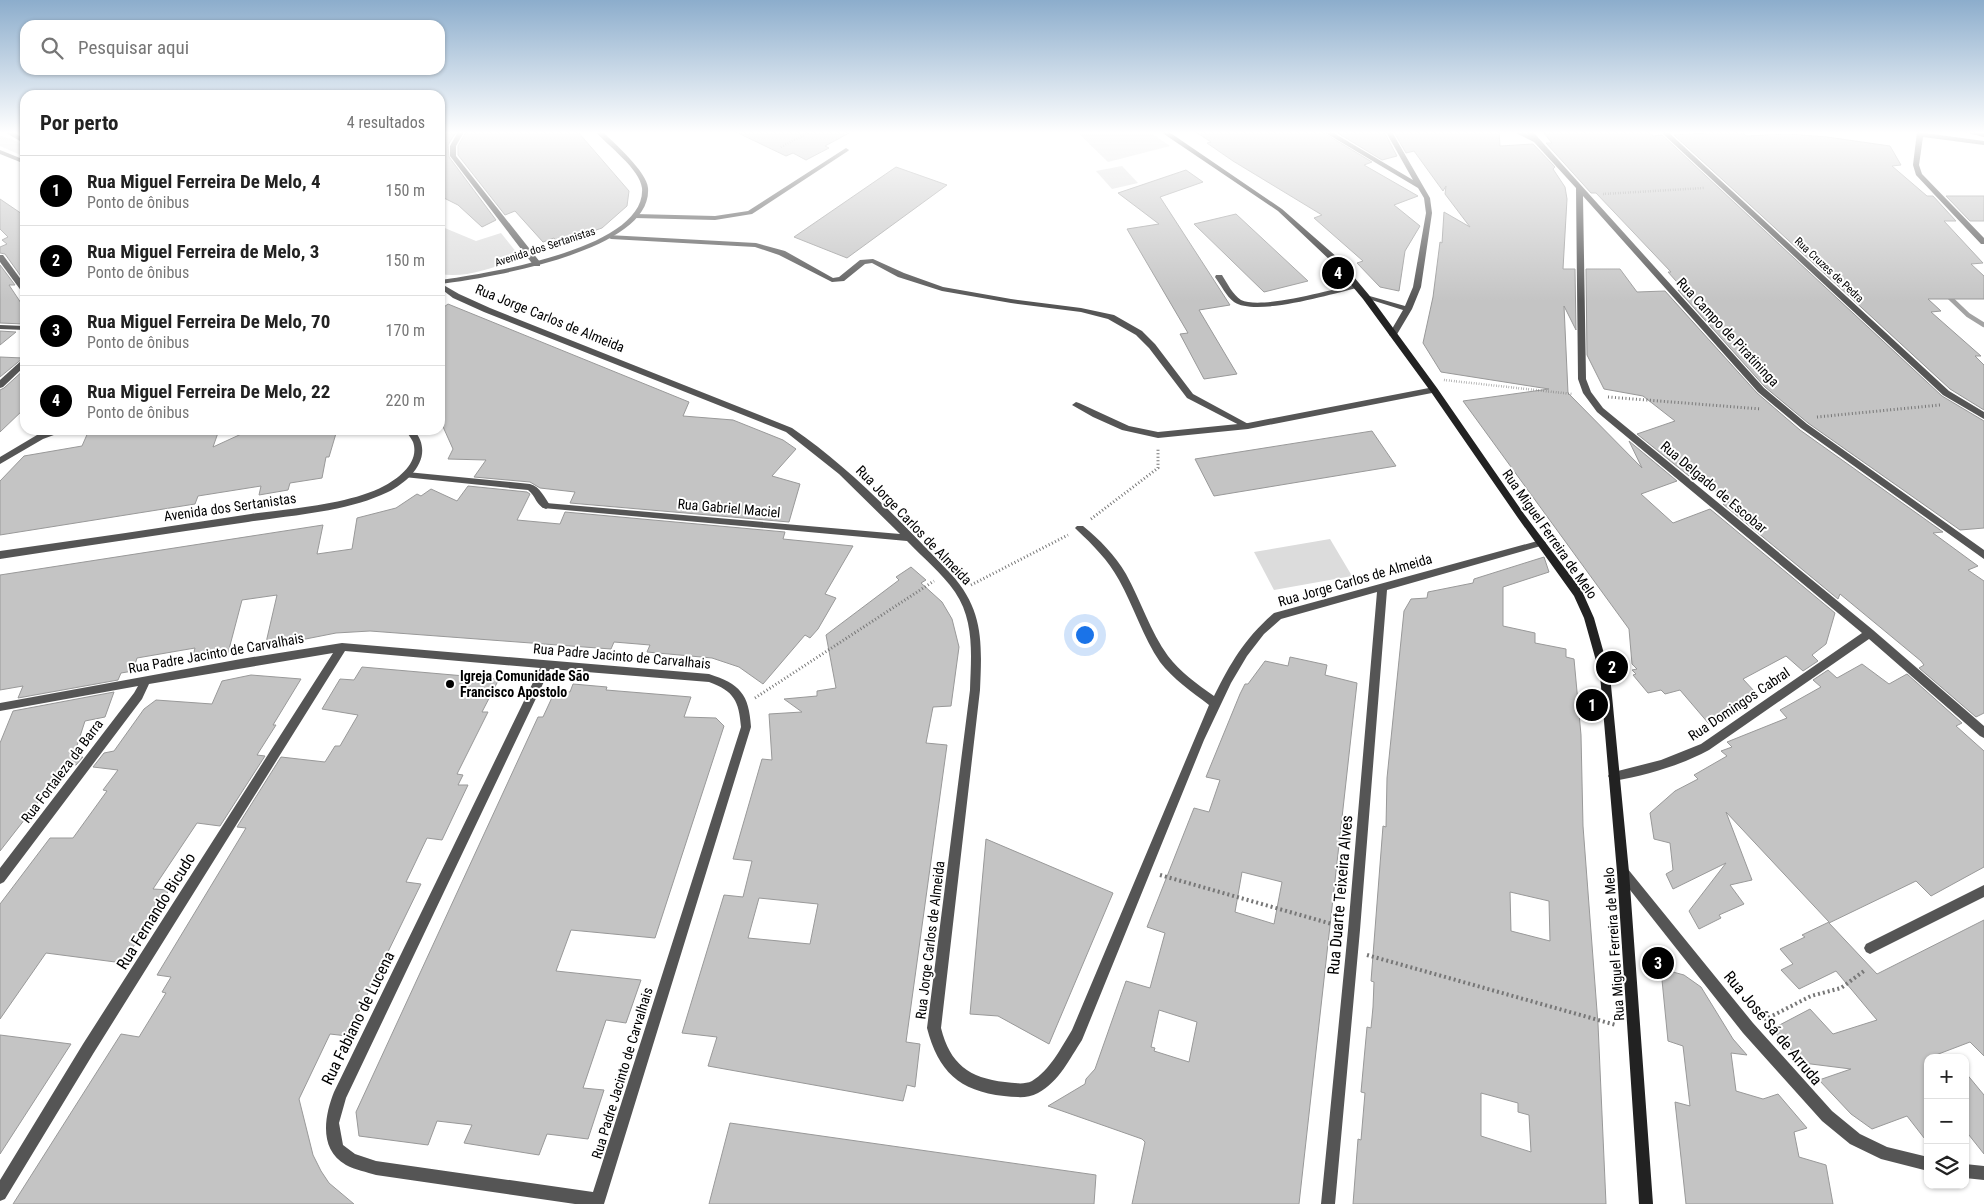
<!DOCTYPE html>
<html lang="pt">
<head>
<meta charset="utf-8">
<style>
	:root { --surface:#fff; --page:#f6f6f6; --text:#222; --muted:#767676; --line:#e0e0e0; --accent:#000 }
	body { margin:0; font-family:"Roboto Condensed",sans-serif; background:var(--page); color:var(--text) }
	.controls { position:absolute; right:15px; bottom:15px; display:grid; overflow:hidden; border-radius:10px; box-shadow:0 1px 4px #0004 }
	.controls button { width:45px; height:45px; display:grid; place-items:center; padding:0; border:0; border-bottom:1px solid var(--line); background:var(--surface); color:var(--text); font:25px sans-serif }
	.you { position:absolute; left:1084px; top:634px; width:18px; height:18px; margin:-12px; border:4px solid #fff; border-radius:50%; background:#1a73e8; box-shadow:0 0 0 8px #1a73e833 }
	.badge { display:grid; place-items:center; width:32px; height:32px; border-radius:50%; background:var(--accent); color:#fff; font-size:16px; font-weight:700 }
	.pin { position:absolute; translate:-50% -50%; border:2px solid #fff; box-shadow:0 1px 5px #0006 }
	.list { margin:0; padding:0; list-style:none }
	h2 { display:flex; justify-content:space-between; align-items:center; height:65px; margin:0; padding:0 20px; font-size:21px }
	h2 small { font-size:16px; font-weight:400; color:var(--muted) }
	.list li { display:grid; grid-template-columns:32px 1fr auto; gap:15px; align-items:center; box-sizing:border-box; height:70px; padding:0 20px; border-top:1px solid var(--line) }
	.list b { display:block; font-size:19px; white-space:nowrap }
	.list p { margin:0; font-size:16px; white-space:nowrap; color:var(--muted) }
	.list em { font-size:16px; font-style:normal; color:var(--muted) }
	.icon { flex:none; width:28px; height:28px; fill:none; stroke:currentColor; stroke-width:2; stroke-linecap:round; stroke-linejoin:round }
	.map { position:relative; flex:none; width:1984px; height:1204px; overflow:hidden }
	.search { position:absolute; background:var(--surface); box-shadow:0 1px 4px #0004; left:20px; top:20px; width:425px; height:55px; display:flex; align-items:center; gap:12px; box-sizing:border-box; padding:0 18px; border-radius:15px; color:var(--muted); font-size:19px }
	.panel { position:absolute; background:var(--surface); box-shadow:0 1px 4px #0004; left:20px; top:90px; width:425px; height:345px; border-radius:15px }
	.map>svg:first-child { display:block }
</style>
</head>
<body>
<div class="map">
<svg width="1984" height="1204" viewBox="0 0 1984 1204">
	<rect width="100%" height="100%" fill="#fff"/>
	<g fill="#dcdcdc">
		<path d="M1077,132H1149L1170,146L1108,162Z"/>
		<path d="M0,136L12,139L25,146V157L0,146Z"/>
		<path d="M1122,166L1138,183L1112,189L1096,171Z"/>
		<path d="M440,226L476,241L501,233L521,258C496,266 467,279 440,274Z"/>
		<path d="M1330,539L1352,576L1274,590L1254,552Z"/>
	</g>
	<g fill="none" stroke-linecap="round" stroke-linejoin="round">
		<path stroke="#a3a3a3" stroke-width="4.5" d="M1946,294L1968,315L1984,325"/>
	</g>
	<g fill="#c4c4c4" stroke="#999" fill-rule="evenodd">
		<path d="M440,132H456L448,145L449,157L496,220L482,227L458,205L440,196Z"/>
		<path d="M466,132H578L629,191L627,206L602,228L558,243L554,238L543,242L515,211L505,215L458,155V146Z"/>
		<path d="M736,132H851L825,146L829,148L806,160L793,153L786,156Z"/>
		<path d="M1196,132H1322L1372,162L1364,165L1418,196L1394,205L1420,226L1405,251L1399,291L1380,287L1357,263L1363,261L1314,218L1322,215L1233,161L1207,143L1211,142Z"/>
		<path d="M1336,132H1384L1397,156L1382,160Z"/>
		<path d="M1394,132H1499L1500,146L1533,144L1555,167L1553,169L1565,187L1567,199L1563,269H1575L1576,330L1564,306L1568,393L1642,468L1629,441L1677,481L1641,494L1673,523L1710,509L1835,613L1826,644L1812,655L1818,661L1803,671L1786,656L1743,679L1755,692L1709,724L1680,690L1665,694L1661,690L1648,693L1633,675L1636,674L1632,670L1637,669L1632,664L1629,629L1463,401L1549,389L1441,372L1423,343L1433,297L1440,242L1442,243L1444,212L1470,227L1445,194L1446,186L1443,191L1414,151L1406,153Z"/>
		<path d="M1543,132H1650L1653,136L1662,135L1942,396L1984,421V528L1960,530L1808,423L1765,387L1678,290H1684L1668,272H1671L1596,193H1591L1546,143H1552Z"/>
		<path d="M1719,132H1742L1746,136L1789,134L1827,137L1890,146L1901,165L1892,166L1927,196H1933L1956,221H1944L1983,263L1971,264L1984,276V299H1928L1941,311L1931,312L1981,356H1975L1984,365V410L1950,389L1674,135Z"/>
		<path d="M896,167L947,185L847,258L794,237Z"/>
		<path d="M1186,170L1203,182L1160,197L1230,305L1199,310L1237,374L1204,379L1180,334L1188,333L1127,229L1159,224L1118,193Z"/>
		<path d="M1946,196H1984V221H1970Z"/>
		<path d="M0,199L25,216V282L5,254L0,253V247L7,244L2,240L8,237L0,229Z"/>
		<path d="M1236,214L1308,281L1264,292L1194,224Z"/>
		<path d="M0,265L15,285H9L25,309L24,324L0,323Z"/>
		<path d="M1586,269H1620L1637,292L1665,291L1757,393L1800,430L1943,532L1933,533L1978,566L1968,570L1984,581V713L1976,717L1919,668L1924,665L1921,661L1840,594L1838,599L1723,504L1729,502L1695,474L1689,476L1637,434L1675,421L1643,396L1604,389L1587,355Z"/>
		<path d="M448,304L689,402L683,416L733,420L783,440L796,449L772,476L800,484L789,522L570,503L575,492L540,488L530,482L474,477L486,460L448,459L453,449L440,420V310Z"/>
		<path d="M0,331L16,332L0,345Z"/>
		<path d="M0,357L23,358L0,377Z"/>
		<path d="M25,369V408L0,432V390L4,388Z"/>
		<path d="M89,430H219L213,447L250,430H337L329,457H326L322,478L290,483L288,490L259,495L261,486L198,496L195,504L0,535V481L24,456L82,446Z"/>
		<path d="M1372,431L1396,466L1214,496L1195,459Z"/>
		<path d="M468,486L527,492L530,494L517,520L560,524L565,512L785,532L783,539L853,546L825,594L836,598L818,629L810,638L805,635L763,684L739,667L712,658L647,652L650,645L614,642L611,649L370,631L336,633L265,647L277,595L242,600L228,653L192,660L195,648L137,658L133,671L121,673L118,680L18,698L23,686L0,690V575L323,525L317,554L352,549L357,518L396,508L417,494L421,496L431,489L457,501Z"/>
		<path d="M1544,557L1549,572L1503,587V626L1535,633V643L1566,649V657L1574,659L1581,735L1583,826L1598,1024L1606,1204H1353L1358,1139L1361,1140L1365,1093L1361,1092L1367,1027L1371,1028L1373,1007L1374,982L1371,981L1383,826L1386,827L1387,778L1404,611L1411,599L1427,598L1428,592L1473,583L1474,579ZM1510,892L1549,901L1550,941L1511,931ZM1481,1093L1518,1103V1112L1529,1115L1531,1152L1481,1136Z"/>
		<path d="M911,567L926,580L921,583L942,602L952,619L959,647L951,706L933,707L926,743L947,745L906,1042L920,1044L915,1087L907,1085L903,1101L708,1066L717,1037L682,1033L724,895L743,897L752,861L733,859L762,759L772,760L769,714L802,712L784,699L817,696V691L836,688L826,635L899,580L896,577ZM759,898L818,904L810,944L748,938Z"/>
		<path d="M1290,657L1327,665L1325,675L1357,683L1299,1204H1132L1145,1142L1142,1139L1048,1106L1085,1084L1086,1079L1095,1069L1126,981L1150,988L1165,933L1147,927L1194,808L1209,812L1220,780L1206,777L1240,694L1245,684H1248L1265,661L1288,666ZM1242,872L1282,882L1274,924L1235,912ZM1159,1010L1197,1022L1189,1062L1154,1051L1155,1048L1151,1047Z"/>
		<path d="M1862,664L1889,684L1907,674L1962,723L1956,726L1984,751V867L1931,896L1916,881L1829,923L1877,974L1984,920V1056L1970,1042L1928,1058V1143L1907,1116L1872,1129L1851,1114L1819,1080L1851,1069L1803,1063L1772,1029L1810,1009L1833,1034L1877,1020L1836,971L1799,989L1781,970L1793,964L1780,949L1805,937L1802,935L1829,922L1726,812L1752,880L1730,885L1744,904L1719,915L1721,918L1699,929L1689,911L1726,863L1673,889L1666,874L1673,870L1670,843L1654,839L1650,813L1675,791L1698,779L1694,775L1727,756L1721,751L1732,747L1727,742L1787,718L1780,710L1821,687L1813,680L1828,670L1837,678Z"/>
		<path d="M362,667L499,679L482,712H488L457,774L463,775L458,785H468L442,840L427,838L406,882L421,884L347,1036L330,1034L299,1099L313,1155L321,1171L329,1183L354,1204H13L121,1034L139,1037L166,993L162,992L171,977L157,975L246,828L237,827L281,757L325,762L335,746H340L358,715L322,709L340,679L354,680Z"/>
		<path d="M251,675L301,679L273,725H276L257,755L265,756L220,826L197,823L153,889L169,890L123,963L46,953L0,1019V904L50,838H73L107,791L103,790L118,770L93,767L104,753L114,751L144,709L156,700L212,704L222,681Z"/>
		<path d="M573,684L607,687L606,690L691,697L684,717L716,718L724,726L655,938L571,930L556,971L641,980L626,1023L606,1020L583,1088L604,1090L588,1139L547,1134L539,1155L464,1143L472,1125L437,1121L428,1145L359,1136L356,1112L538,717H543L555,691L570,692Z"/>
		<path d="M114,692L105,717L85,721L73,758L83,757L76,765L68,764L0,851V743L13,711Z"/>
		<path d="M986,839L1113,893L1049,1044L998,1016L970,1014Z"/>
		<path d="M1673,972L1684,975L1701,987L1733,1039L1747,1055L1731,1053L1736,1091L1763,1099L1778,1094L1807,1128L1794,1132L1799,1157L1826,1165L1833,1204H1686L1675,1102L1690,1106L1683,1046L1668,1041L1662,980Z"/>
		<path d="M0,1035L71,1044L0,1154Z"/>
		<path d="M1965,1072L1984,1095V1154L1965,1130Z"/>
		<path d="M730,1123L1096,1175L1094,1204H709Z"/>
	</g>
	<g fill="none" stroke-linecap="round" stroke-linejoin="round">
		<g stroke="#777" stroke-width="2.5" stroke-dasharray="0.5 2" stroke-linecap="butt">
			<path d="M781,147L810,132"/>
			<path d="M1603,194L1704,188"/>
			<path d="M1444,380L1572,394"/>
		</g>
		<g stroke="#777" stroke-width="3" stroke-dasharray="1 2.5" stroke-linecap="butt">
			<path d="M1608,397L1761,409"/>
			<path d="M1817,417L1940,405"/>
			<path d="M1091,519L1158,468V448"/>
			<path d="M971,585L1068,535"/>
			<path d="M755,698L934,581"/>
		</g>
		<g stroke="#777" stroke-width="4" stroke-dasharray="2 3" stroke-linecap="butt">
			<path d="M1160,875L1339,926"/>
			<path d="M1367,955L1616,1025"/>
			<path d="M1764,1020L1811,996L1841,988L1864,971"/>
		</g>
		<g fill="#555" fill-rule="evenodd">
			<path d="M846,148L849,150L848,151L752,214L715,220L635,218L632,216L635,214L715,216L748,211Z"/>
			<path d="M608,235L756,243L785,251L833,278L839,277L860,260L873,259L904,273L943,287L1011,299L1081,308L1114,315L1142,331L1155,344L1193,394L1252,426L1251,428H1245L1187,398L1149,348L1136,335L1108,319L1081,312L1011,303L942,291L898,277L872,263L865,264L844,281L832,282L779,255L755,247L611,239L607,237Z"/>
			<path d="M1216,275H1222C1227,283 1233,295 1241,300C1262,310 1333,289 1357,284L1361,286L1357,288C1331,294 1256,317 1234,302C1226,296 1221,285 1215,277Z"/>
			<path d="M407,472L530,484C541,487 544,498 551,506L546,509C536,506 536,496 528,490L404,477L402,475L404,473Z"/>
		</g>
		<g fill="#555" fill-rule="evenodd">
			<path d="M458,132H464L456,146V156L540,262V266H534L450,156V146Z"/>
			<path d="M1324,132H1332L1413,180L1386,132H1392L1430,198L1432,213L1421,287L1412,309L1396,336H1390L1389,334L1403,310L1362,297L1366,295L1405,306L1413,287L1426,213L1424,198L1418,188Z"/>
			<path d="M1514,132H1523L1528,135L1526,132H1533L1764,388L1807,424L1984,550V559L1801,428L1758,392L1583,196L1586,379L1591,392L1603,408L1873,630L1984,726V738L1980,736L1869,639L1709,750C1679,766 1647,775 1614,781L1610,779L1608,776L1610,773L1661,760L1701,744L1862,633L1597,412L1583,393L1578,379L1576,188L1534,142Z"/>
			<path d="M1661,132H1668L1949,391L1984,412V419L1943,395Z"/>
			<path d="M1917,132L1984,141V145L1923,137L1919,165L1922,174L1984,238V244H1981L1916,175L1913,165Z"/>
			<path d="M1964,132L1984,133V137Z"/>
			<path d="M0,255H3L25,285V292H22L0,262Z"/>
			<path d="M440,283L459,294L490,308L792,428C852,469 901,522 951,574C984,610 982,644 980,690L941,1028C950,1064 969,1078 1005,1082C1014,1083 1024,1085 1032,1081C1050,1070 1061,1048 1072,1030L1209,705C1192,692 1173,679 1160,662C1143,637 1134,607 1119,580C1108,560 1093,545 1077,530L1075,528L1077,526H1083C1100,540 1115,555 1126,574C1141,601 1150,631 1168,656C1180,672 1197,684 1214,696C1231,662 1245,638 1274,613L1541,540L1544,541L1546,543L1544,545L1387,590L1360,930L1335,1204H1321L1348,930L1377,592L1281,619L1264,634L1247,656L1231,683L1204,740L1082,1040C1070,1058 1059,1082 1038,1093C1027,1099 1016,1097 1004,1096C959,1091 938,1071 927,1028L970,690C971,657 975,621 955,592C942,573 923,558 907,541L543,508L541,506L543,504L546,503L900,534L839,474L786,432L484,312L453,298L440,288Z"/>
			<path d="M0,325L25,326V330L0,329Z"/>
			<path d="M25,359V366L3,387L0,388V380L22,360Z"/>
			<path d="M1434,387L1438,390L1437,392L1248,429L1158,438L1122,430L1093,417L1072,405L1076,402L1079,403L1129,426L1158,432L1248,423Z"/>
			<path d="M50,430H63L62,432L43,439L0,464V457L37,435Z"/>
			<path d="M342,643L709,674C740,684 749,694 751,727L604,1204H575L376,1175C367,1172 355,1170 346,1165C319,1150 324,1117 334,1092L540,668L345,651L93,1054L5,1199L0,1201V1180L83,1044L333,653L149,684L142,699L4,882L0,884V868L134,693L138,686L0,711V703L241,659ZM550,669L709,682C734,691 739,701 741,727L593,1192L376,1161L355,1154L343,1145L339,1123L346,1098Z"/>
			<path d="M1623,866L1627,868L1753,1023L1832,1111L1860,1134L1887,1147L1928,1157V1171L1881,1159L1850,1144L1822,1121L1743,1033L1619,876L1617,872L1619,868Z"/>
			<path d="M1984,885V897L1870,954L1866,952L1864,948L1866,944Z"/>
			<path d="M1965,1164L1984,1166V1180L1965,1178Z"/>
		</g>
		<g fill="#555" fill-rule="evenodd">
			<path d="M5,132H13L25,139V144Z"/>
			<path d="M596,132H603C615,144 647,172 648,188C653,252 486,278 440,284V280C484,274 647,249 642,188C640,169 608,146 596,132Z"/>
			<path d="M0,150L25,160V164L0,154Z"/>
			<path d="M405,430H414C435,455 412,480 388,492C347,512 292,515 248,522C165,534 83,546 0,559V551C84,539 167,527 251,514C289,509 351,504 384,486C399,478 420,462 413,442C411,438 408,434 405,430Z"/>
		</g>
		<path fill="#222" fill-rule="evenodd" d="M1161,132H1169L1282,209L1338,258L1369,295L1437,388L1524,514L1582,591L1594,618L1610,675L1629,872L1653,1204H1639L1617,872L1600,675L1584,618L1574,596L1518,518L1431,392L1363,299L1332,262L1278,211Z"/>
	</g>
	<linearGradient id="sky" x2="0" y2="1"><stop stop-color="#8cadcc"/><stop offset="0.44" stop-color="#fff"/><stop offset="1" stop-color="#fff" stop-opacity="0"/></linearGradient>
	<rect width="1984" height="301" fill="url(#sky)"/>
	<circle fill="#000" stroke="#fff" stroke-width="2" cx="450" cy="684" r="5"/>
	<g text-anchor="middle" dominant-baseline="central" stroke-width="4" stroke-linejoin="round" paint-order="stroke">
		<g font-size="11" fill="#000" stroke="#fff">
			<text transform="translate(545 247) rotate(-18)">Avenida dos Sertanistas</text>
			<text transform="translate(1829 270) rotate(43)">Rua Cruzes de Pedra</text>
		</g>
		<g font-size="14" fill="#000" stroke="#fff">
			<text transform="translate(550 318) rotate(22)">Rua Jorge Carlos de Almeida</text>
			<text transform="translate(1728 332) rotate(47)">Rua Campo de Piratininga</text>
			<text transform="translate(1714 487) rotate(40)">Rua Delgado de Escobar</text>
			<text transform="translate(230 507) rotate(-8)">Avenida dos Sertanistas</text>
			<text transform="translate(729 508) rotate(5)">Rua Gabriel Maciel</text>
			<text transform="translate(914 525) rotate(46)">Rua Jorge Carlos de Almeida</text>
			<text transform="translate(1550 534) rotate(55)">Rua Miguel Ferreira de Melo</text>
			<text transform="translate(1355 580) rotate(-16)">Rua Jorge Carlos de Almeida</text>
			<text transform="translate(216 653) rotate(-10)">Rua Padre Jacinto de Carvalhais</text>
			<text transform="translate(622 656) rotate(5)">Rua Padre Jacinto de Carvalhais</text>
			<text transform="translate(1739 704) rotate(-34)">Rua Domingos Cabral</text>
			<text transform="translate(62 771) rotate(-53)">Rua Fortaleza da Barra</text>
			<text transform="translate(930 940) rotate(-83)">Rua Jorge Carlos de Almeida</text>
			<text transform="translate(1614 944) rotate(-94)">Rua Miguel Ferreira de Melo</text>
			<text transform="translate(622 1073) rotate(-73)">Rua Padre Jacinto de Carvalhais</text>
		</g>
		<g font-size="14" font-weight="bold" fill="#000" stroke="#fff" text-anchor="start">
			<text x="460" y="676">Igreja Comunidade São<tspan x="460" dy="16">Francisco Apostolo</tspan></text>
		</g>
		<g font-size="16" fill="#000" stroke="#fff">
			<text transform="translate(1340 895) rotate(-85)">Rua Duarte Teixeira Alves</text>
			<text transform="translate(156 911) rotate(-58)">Rua Fernando Bicudo</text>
			<text transform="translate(358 1018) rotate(-64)">Rua Fabiano de Lucena</text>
			<text transform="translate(1773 1028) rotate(50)">Rua José Sá de Arruda</text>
		</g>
	</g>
</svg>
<div class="controls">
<button>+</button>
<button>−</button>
<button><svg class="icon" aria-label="layers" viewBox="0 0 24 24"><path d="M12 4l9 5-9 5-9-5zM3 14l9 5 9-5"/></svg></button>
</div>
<div class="you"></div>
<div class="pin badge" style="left:1592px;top:705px">1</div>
<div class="pin badge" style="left:1612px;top:667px">2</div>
<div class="pin badge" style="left:1658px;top:963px">3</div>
<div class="pin badge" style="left:1338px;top:273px">4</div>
<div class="search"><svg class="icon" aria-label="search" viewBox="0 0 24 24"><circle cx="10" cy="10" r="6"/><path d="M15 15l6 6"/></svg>Pesquisar aqui</div>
<section class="panel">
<h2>Por perto<small>4 resultados</small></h2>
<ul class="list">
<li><span class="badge">1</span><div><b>Rua Miguel Ferreira De Melo, 4</b><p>Ponto de ônibus</p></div><em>150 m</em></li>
<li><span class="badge">2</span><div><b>Rua Miguel Ferreira de Melo, 3</b><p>Ponto de ônibus</p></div><em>150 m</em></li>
<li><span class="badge">3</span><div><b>Rua Miguel Ferreira De Melo, 70</b><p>Ponto de ônibus</p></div><em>170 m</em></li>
<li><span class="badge">4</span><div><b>Rua Miguel Ferreira De Melo, 22</b><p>Ponto de ônibus</p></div><em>220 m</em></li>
</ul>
</section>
</div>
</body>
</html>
